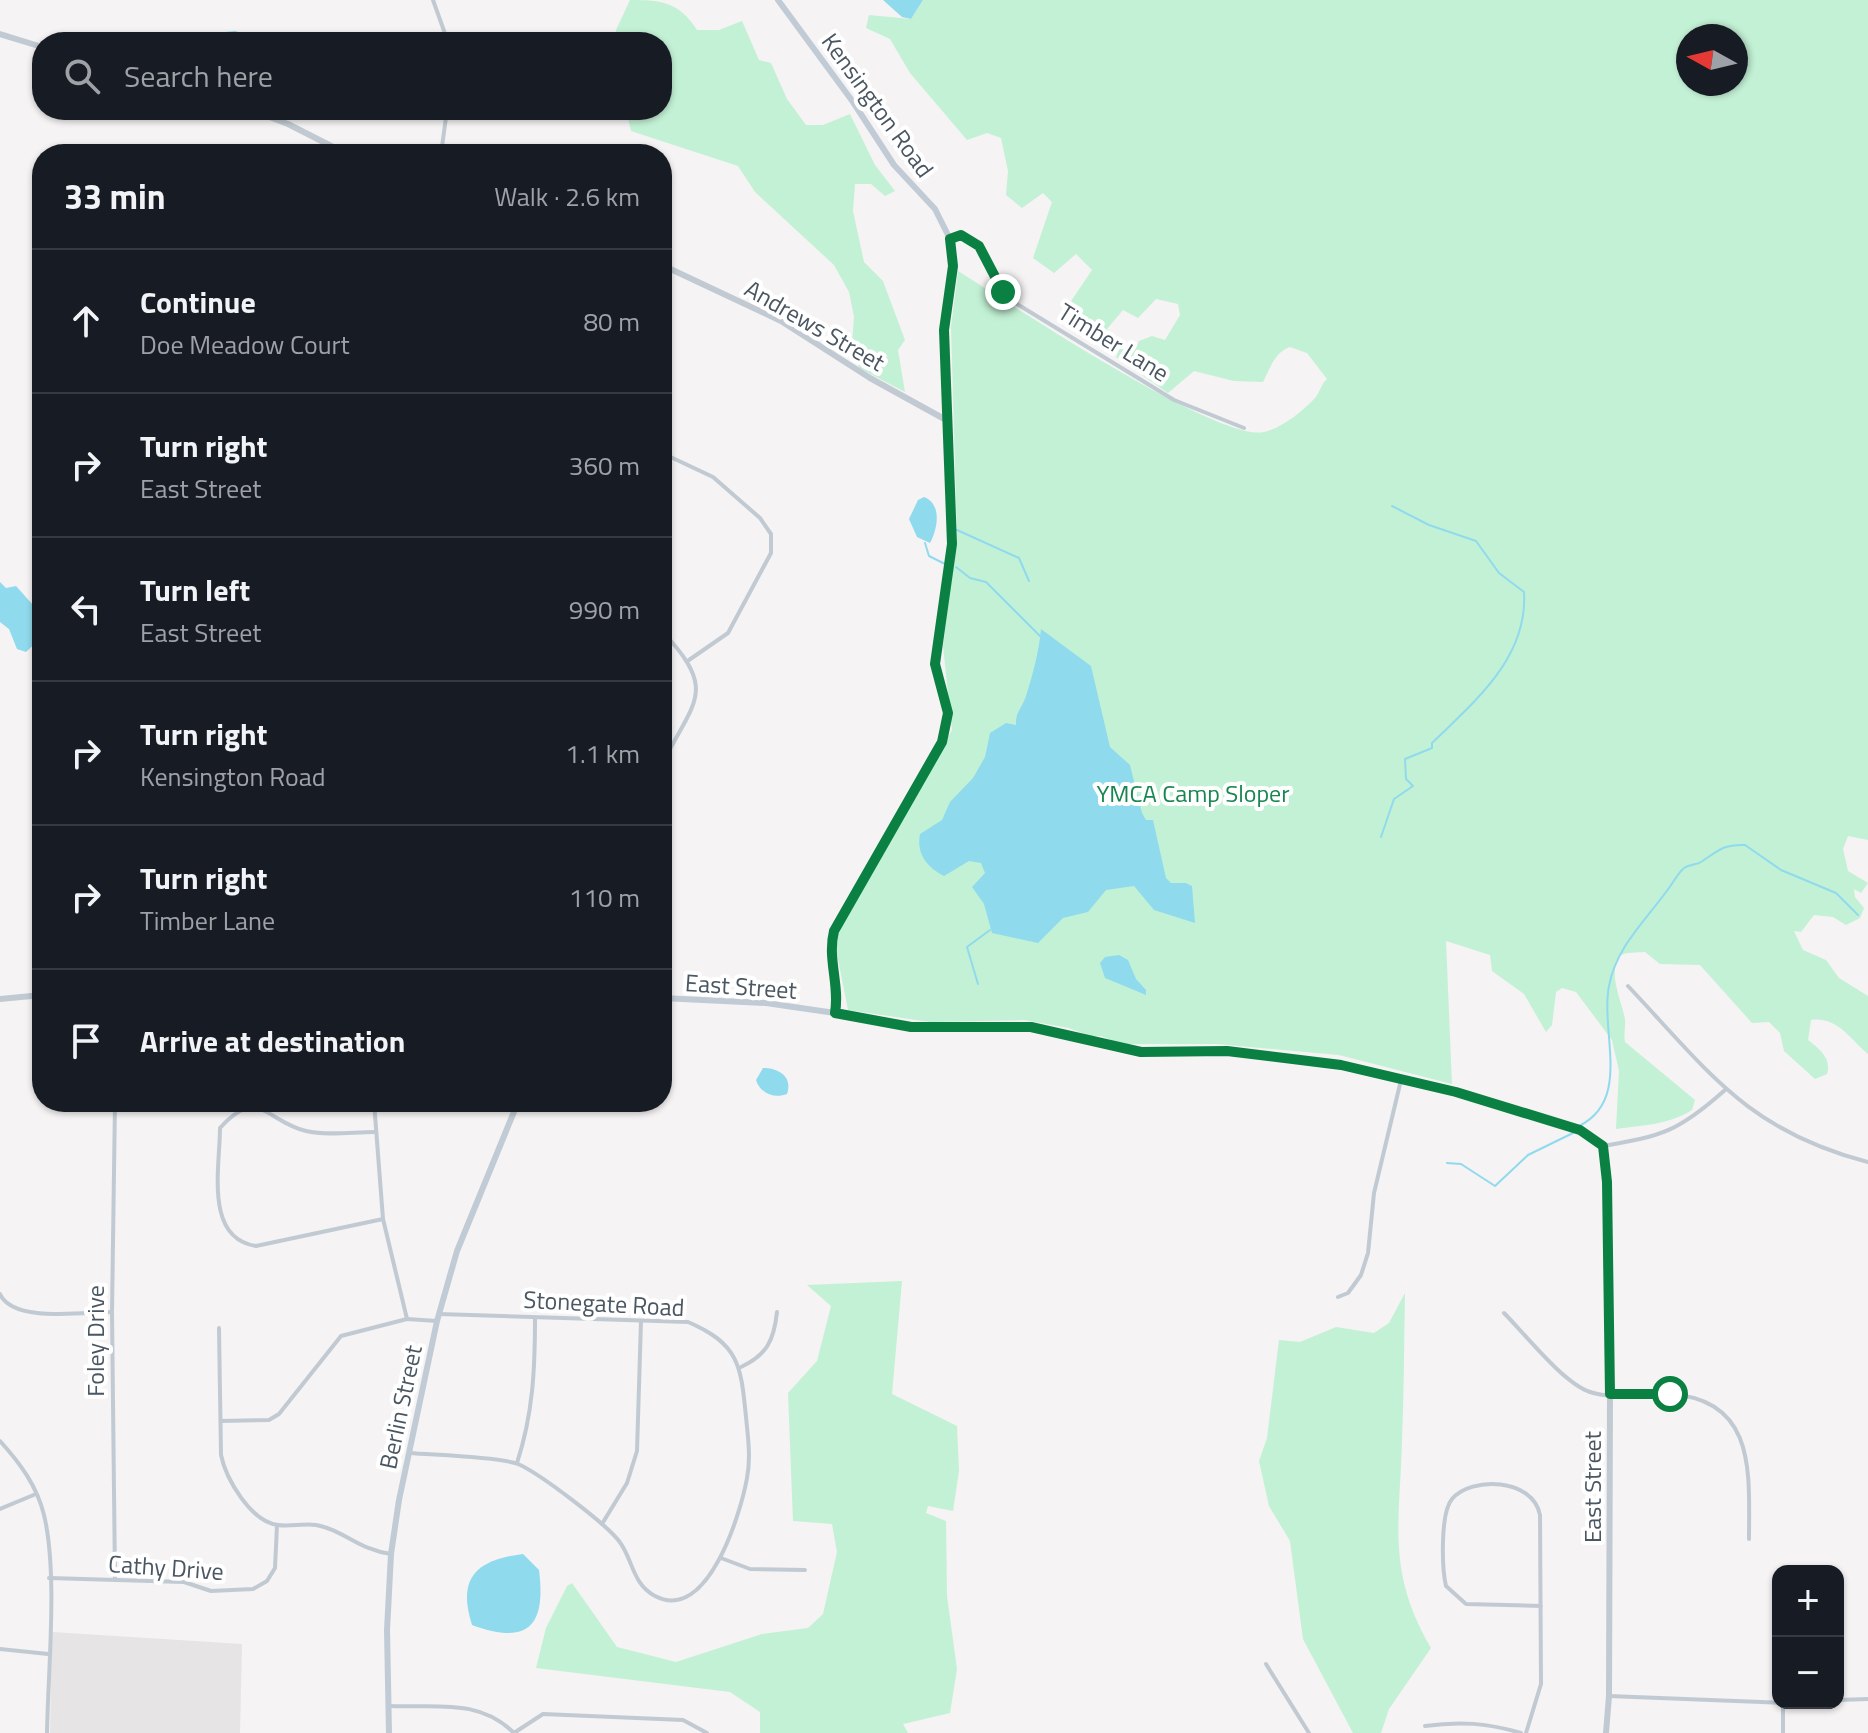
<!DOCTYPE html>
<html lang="en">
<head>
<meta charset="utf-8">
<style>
	:root { --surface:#171b24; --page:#242831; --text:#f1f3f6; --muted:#9ea1a6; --line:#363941 }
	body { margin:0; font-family:"Titillium Web",sans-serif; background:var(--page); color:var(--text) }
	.controls { position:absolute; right:24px; bottom:24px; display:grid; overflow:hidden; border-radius:16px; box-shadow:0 2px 6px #0004 }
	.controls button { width:72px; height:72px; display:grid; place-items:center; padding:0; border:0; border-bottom:2px solid var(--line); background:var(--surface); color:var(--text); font:40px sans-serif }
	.compass { position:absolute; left:1676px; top:24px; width:72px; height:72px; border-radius:50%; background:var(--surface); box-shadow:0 2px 6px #0004; rotate:278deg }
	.stop { position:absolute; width:24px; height:24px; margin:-18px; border:6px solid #0b8043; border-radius:50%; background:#fff }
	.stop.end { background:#0b8043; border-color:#fff; box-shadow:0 2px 8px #0008 }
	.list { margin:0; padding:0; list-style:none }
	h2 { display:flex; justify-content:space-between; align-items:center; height:104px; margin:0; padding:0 32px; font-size:34px }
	h2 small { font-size:26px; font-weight:400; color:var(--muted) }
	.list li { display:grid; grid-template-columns:52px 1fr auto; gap:24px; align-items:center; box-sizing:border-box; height:144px; padding:0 32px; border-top:2px solid var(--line) }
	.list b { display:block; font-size:30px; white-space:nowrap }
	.list p { margin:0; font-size:26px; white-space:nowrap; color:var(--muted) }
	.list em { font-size:26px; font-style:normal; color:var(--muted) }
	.icon { flex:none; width:44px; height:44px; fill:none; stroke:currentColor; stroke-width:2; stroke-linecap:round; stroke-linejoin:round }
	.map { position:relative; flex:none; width:1868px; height:1733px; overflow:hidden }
	.search { position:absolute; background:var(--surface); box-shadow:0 2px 6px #0004; left:32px; top:32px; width:640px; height:88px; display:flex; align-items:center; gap:20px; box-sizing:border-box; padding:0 28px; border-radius:32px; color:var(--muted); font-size:30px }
	.panel { position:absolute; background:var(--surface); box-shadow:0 2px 6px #0004; left:32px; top:144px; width:640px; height:968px; border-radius:32px }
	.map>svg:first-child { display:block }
</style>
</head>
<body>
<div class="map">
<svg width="1868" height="1733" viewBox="0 0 1868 1733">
	<rect width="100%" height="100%" fill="#f5f3f3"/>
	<path fill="#e6e4e5" d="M52,1632L242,1644L240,1733H50Z"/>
	<g fill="#c3f1d5" fill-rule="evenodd">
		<path d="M630,0C662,0 679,2 697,30H719L742,21L759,60L771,63L787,99L806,125H823L850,114L875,165L895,191L885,196L871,184H855L853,211L864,262L883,281L905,340L898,350L905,392L859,368L852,343L854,317L849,292L834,265L755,192L738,166L631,131L626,110H662V42H616V30Z"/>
		<path d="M923,0H1868V840L1848,836L1843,849L1848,871L1868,883L1861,893L1854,889L1855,897L1864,908L1860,918L1846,925L1833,917L1814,915L1801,932L1794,931L1803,950L1826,960L1839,978L1868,996V1054C1850,1039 1837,1016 1811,1020L1808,1040C1819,1049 1832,1058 1827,1074L1815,1079L1784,1051L1780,1033L1769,1022L1752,1023L1700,965L1660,964L1645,952C1638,953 1624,951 1619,957C1608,971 1621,1001 1624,1015C1627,1024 1623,1033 1625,1042L1695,1100L1692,1110C1668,1125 1643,1125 1616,1129L1619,1071L1612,1040L1576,992L1562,988L1556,992L1552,1025L1546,1032L1524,994L1492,971L1490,955L1446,941L1452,1084L1339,1055L1217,1044H1122L1101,1036H1090L1069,1028L1024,1020L930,1022L848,1010L834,939L952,730L943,646L957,537L951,327L958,271C1008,302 1217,442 1264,432C1282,428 1303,411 1315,398C1320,392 1321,384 1327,379L1307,353L1290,347C1275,352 1270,368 1263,382L1234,381L1194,371L1168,393L1116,357L1121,346L1134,351L1139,341L1152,336L1165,340L1180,315L1178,304L1156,299L1138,318L1123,310L1097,341L1059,319L1092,270L1076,254L1054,273L1033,258L1052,202L1043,193L1022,208L1006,195L1008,171L1001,138L987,133L967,140L910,73L890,39L866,28L869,15L911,19ZM1688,36H1736V84H1688Z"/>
		<path d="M902,1281L892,1394L957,1426L959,1471L953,1511L928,1506L926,1513L946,1521L947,1596L957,1669L950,1713L903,1724L908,1733H760V1712L730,1692L536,1668L546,1628L567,1586L572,1583L617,1647L676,1662L762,1634L808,1628L823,1614L837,1552L832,1524L793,1521L788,1393L817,1361L831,1306L807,1285Z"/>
		<path d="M1405,1293C1404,1342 1404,1391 1402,1440C1400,1523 1386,1571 1431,1648L1389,1709L1381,1733H1353L1303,1639L1290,1541L1269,1506L1259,1461L1267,1438L1279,1340L1300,1342L1336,1327L1374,1333L1389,1323Z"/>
	</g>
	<g fill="#90daee">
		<path d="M883,0H923L911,19L902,17Z"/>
		<path d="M235,31L245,34L247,42H208L215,33Z"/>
		<path d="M924,497C942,504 938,528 930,543L917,537L909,519L918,500Z"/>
		<path d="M0,582L6,588L16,586L42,615V637L26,652L17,649L9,629L0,622Z"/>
		<path d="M1041,629L1091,666L1110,747L1130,765L1142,813L1146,820H1153L1166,878L1171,883H1186L1192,886L1195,923L1154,910L1134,886L1106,890L1088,912L1063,918L1038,943L992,933L984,904L972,887L985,873L981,863L969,861L944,876C927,867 916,854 920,834L942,820L950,802L973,778L985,757L990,733L1006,723L1016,725C1015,713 1022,708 1026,696C1033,674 1039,651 1041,629Z"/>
		<path d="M1105,957L1119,955L1128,960L1136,979L1146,990V995L1105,978L1100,963Z"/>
		<path d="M763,1068C778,1068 793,1076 787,1094C774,1099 760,1093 756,1080Z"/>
		<path d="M523,1554L539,1570C546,1625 529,1646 472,1625C457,1578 476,1560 523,1554Z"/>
	</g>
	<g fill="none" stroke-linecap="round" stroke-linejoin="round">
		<g stroke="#90daee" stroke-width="2">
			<path d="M957,530L1019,558L1029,581"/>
			<path d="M925,543L929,556L945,564"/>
			<path d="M956,567L970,578L986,582L1041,637"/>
			<path d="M1381,837L1394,799L1413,786L1406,779L1405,759L1432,748V743C1475,701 1528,658 1524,592L1499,573L1476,541L1429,525L1392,506"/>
			<path d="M978,984L967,947L990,930"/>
			<path d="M1579,1126C1632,1100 1600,1032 1609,986C1616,948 1644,922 1666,892C1672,885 1677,874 1684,868C1690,864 1696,865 1701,862C1718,851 1723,844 1745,845L1781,870L1836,893L1858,915"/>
			<path d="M1447,1163L1461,1164L1495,1186L1528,1155L1573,1133"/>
		</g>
		<g stroke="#c1cad2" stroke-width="4">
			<path d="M433,0L448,42"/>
			<path d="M441,154L447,110"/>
			<path d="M950,239L961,235C989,245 992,281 1012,301L1174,400L1244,428"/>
			<path d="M662,453L713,477L760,518L771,534V553L728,633L689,660"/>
			<path d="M662,631C718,691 695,699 662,764"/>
			<path d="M1628,986C1709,1072 1748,1131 1868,1162"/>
			<path d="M374,1102L383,1219L407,1319"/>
			<path d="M374,1132C353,1132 327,1136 306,1131C267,1122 258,1085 220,1128C220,1167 204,1238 256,1246L383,1219"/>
			<path d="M1603,1146C1663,1136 1679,1131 1725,1090"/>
			<path d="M0,1294C13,1323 83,1312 112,1312"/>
			<path d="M1338,1297L1348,1293L1361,1275L1368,1253L1374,1193L1401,1080"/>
			<path d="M1504,1313C1525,1334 1563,1383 1590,1392C1614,1400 1644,1393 1669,1394C1757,1399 1749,1474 1749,1539"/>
			<path d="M219,1328L221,1455C226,1479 251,1522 278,1525C290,1527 303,1523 316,1525C344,1530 359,1550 391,1554"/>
			<path d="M741,1367C767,1355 774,1340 777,1312"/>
			<path d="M221,1421L269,1420L279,1414L341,1336L407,1319L437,1321"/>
			<path d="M0,1441C20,1463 37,1486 44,1515C58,1573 48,1671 47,1733"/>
			<path d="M410,1453C432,1455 502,1457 518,1464C539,1473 605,1523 619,1541C633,1559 632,1584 655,1596C708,1624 741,1512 747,1478C751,1458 748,1437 746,1417C741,1367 740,1344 688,1322L439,1314"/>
			<path d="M517,1463C533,1414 535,1369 535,1318"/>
			<path d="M0,1509L36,1494"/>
			<path d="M602,1524L627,1483L637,1451L641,1321"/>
			<path d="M721,1558L750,1569L805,1570"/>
			<path d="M49,1578L184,1582L211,1591L253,1589L267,1581L275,1568L277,1525"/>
			<path d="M115,1580L112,1312L115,1102"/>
			<path d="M0,1649L48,1654"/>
			<path d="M1266,1664L1309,1733"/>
			<path d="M1609,1696L1788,1703"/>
			<path d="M1838,1700L1868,1699"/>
			<path d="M389,1706C436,1708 479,1698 514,1733"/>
			<path d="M1425,1726C1459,1721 1488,1723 1521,1733"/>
			<path d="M514,1733L543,1714L683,1720L707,1733"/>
			<path d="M1526,1733L1541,1684L1540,1515C1533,1478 1471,1476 1452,1499C1440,1513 1442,1569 1446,1586L1466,1604L1541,1606"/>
			<path d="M1783,1733V1703"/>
		</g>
		<g stroke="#c1cad2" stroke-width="6">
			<path d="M0,34L42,47"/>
			<path d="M251,110L288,124L347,154"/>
			<path d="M662,265L781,321L870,378L948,421"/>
			<path d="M0,999L42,995"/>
			<path d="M835,1013L911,1027H1031L1141,1052L1227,1051L1341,1065L1456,1092L1580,1130L1603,1146L1607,1182L1610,1394L1609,1696L1606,1733"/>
		</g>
		<g stroke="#c1cbd6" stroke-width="6">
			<path d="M662,998L766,1003L835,1013C840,985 827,959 834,931L942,742L948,713L935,664L952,544L944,330L953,266L950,239L935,209L894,165L853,102L778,0"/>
			<path d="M389,1733L387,1630L391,1554L399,1500L437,1321L457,1251L518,1102"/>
		</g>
	</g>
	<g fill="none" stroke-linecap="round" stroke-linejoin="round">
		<path stroke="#0b8043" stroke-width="10" d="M1003,292L979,246L961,235L950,239L953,266L944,330L952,544L935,664L948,713L942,742L834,931C827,959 840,985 835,1013L911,1027H1031L1141,1052L1227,1051L1341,1065L1456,1092L1580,1130L1603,1146L1607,1182L1610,1394H1670"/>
	</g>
	<g text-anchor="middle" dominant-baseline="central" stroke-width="8" stroke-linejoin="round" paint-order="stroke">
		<g font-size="24" fill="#4a5661" stroke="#fff">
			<text transform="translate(878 105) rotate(54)">Kensington Road</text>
			<text transform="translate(815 325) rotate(30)">Andrews Street</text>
			<text transform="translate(1114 342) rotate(32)">Timber Lane</text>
			<text transform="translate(741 986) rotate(4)">East Street</text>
			<text transform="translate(604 1303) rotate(3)">Stonegate Road</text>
			<text transform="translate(95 1341) rotate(-90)">Foley Drive</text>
			<text transform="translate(400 1407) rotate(-78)">Berlin Street</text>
			<text transform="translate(1592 1487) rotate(-90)">East Street</text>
			<text transform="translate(166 1567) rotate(4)">Cathy Drive</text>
		</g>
		<g font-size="24" fill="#17864f" stroke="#fff">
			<text x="1193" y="793">YMCA Camp Sloper</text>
		</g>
	</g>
</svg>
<div class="controls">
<button>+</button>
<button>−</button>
</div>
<svg class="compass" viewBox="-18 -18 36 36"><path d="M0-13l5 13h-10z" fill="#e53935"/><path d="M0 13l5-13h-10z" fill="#9ea1a6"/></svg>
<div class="stop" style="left:1670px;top:1394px"></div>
<div class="stop end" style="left:1003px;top:292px"></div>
<div class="search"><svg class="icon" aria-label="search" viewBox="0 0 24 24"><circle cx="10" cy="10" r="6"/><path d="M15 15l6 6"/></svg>Search here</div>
<section class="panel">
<h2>33 min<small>Walk · 2.6 km</small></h2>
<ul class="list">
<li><svg class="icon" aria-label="ahead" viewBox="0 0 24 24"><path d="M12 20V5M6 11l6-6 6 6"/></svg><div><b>Continue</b><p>Doe Meadow Court</p></div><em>80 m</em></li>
<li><svg class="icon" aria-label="right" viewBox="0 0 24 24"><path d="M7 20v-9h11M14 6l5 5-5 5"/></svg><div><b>Turn right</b><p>East Street</p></div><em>360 m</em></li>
<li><svg class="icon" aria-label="left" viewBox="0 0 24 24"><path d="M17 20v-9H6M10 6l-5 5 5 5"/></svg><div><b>Turn left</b><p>East Street</p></div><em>990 m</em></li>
<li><svg class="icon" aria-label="right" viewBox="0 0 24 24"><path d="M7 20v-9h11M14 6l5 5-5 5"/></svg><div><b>Turn right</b><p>Kensington Road</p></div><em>1.1 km</em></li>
<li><svg class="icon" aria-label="right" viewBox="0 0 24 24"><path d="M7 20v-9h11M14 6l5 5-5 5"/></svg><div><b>Turn right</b><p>Timber Lane</p></div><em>110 m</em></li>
<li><svg class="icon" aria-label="arrive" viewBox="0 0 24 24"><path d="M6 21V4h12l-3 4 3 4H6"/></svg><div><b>Arrive at destination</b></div></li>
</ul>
</section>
</div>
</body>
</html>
